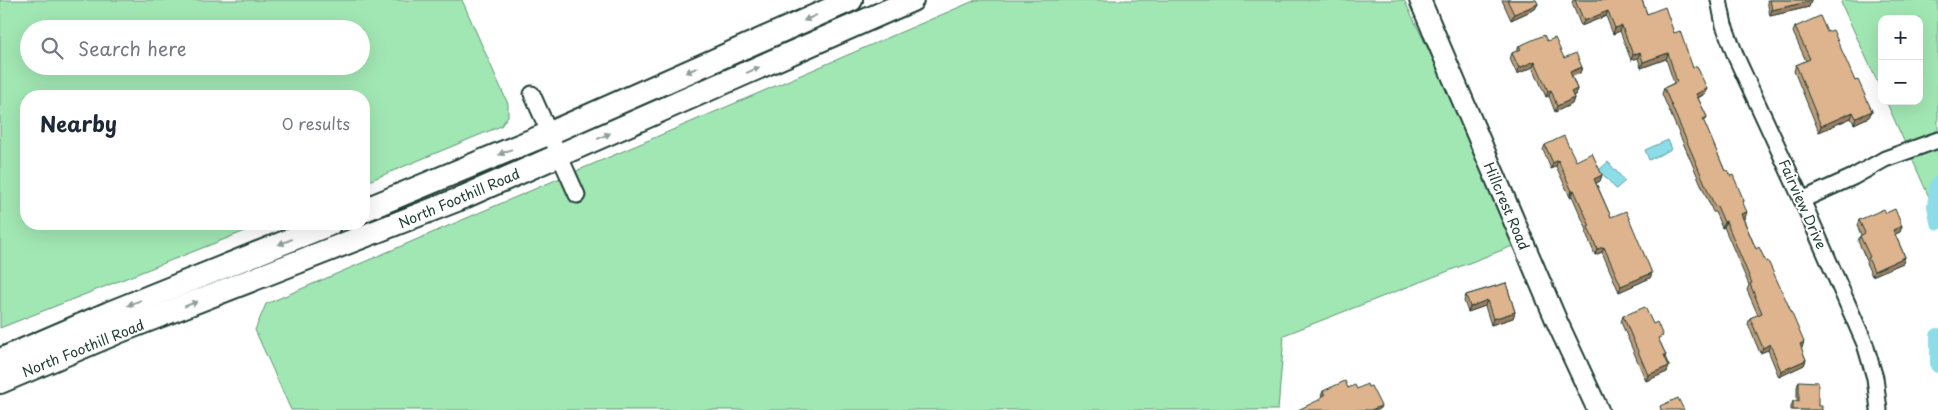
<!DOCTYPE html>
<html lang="en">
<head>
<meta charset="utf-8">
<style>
	:root { --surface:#fff; --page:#f2f2f3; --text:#1f2937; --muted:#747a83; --line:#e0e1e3 }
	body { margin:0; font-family:"Playpen Sans",sans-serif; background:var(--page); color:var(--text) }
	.controls { position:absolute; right:15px; top:15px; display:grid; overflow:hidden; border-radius:10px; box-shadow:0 5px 20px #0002 }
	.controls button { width:45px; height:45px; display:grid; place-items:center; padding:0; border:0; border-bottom:1px solid var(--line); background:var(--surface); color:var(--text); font:25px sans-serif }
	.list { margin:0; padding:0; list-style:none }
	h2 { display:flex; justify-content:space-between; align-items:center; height:65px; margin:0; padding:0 20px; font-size:21px }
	h2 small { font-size:16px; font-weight:400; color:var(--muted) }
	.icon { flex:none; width:28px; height:28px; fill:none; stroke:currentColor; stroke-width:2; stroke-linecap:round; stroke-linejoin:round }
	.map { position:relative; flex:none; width:1938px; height:410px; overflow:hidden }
	.search { position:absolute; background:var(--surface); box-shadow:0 5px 20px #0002; left:20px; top:20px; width:350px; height:55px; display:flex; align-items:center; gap:12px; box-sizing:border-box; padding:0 18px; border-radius:28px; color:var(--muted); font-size:19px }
	.panel { position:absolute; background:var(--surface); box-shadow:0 5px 20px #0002; left:20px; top:90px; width:350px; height:140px; border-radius:20px }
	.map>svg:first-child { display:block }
</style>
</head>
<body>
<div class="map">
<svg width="1938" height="410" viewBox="0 0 1938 410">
	<rect width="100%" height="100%" fill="#fff"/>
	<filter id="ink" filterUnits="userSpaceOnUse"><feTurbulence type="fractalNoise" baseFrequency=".02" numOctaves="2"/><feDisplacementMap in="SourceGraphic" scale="10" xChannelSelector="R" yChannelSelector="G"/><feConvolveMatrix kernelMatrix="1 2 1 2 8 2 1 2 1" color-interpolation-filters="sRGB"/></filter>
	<g filter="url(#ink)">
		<g fill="#a1e7b3" stroke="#609274" fill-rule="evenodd">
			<path d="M0,0H462L508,104V116L501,126L364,183V96H26V224H263L0,328ZM29,29H361V66H29Z"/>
			<path d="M976,0H1404L1523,242L1284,335L1278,410H291L255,330L266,304Z"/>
			<path d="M1843,0H1938V217L1886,101H1919V19H1882V92L1841,3Z"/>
		</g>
		<g fill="#8ddde9" stroke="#619da1">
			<path d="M1668,140L1672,149L1649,160L1645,150Z"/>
			<path d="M1608,162L1625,181L1616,189L1599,170Z"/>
		</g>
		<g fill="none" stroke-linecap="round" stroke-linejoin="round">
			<g stroke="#8ddde9" stroke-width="16">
				<path d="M1938,184L1935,206L1938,222"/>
				<path d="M1938,336V365"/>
			</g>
			<g stroke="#1f3d34" stroke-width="19">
				<g id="street">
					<path d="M1719,0L1724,25L1736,57L1802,200L1865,344L1875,378L1879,410"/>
					<path d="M532,94L577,195"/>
					<path d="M1802,200L1853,177L1885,159L1938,140"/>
				</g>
			</g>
			<g stroke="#1f3d34" stroke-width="24">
				<path id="secondary" d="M1420,0L1557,322L1598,410"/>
			</g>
			<g stroke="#1f3d34" stroke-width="26">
				<g id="primary">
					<path d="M364,210L550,133L851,0"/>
					<path d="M0,360L109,313L330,224"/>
					<path d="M0,382L118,332L457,200L912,0"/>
				</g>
			</g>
			<use href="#street" stroke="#fff" stroke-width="15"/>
			<use href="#secondary" stroke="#fff" stroke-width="20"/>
			<use href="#primary" stroke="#fff" stroke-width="22"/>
		</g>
		<g fill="#be9b79" stroke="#1f3d34">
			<path d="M1502,0H1536L1538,4L1535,9L1511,20Z"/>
			<path d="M1573,0H1642L1647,14L1674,33L1693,68L1705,94L1698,98L1707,117L1704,123L1725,171L1731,176L1744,201L1743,203L1745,218H1743L1756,249L1802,348H1801L1806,360L1804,365L1779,377L1768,350L1760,353L1748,324L1750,318L1758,315L1747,290L1749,285L1724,227L1722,228L1715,212H1713L1662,94L1664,88L1674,83L1666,59L1641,68L1638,58L1631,60L1620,31L1613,34L1606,16L1581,26L1572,3Z"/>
			<path d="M1767,0H1811V1L1809,7L1770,16Z"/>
			<path d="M1795,27L1827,32L1855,81L1872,111L1869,117L1854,124L1851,118L1819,132L1794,71L1796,65L1806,61L1793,32Z"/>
			<path d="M1547,41L1564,58L1582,67L1580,73L1572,76L1577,89L1575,95L1573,96L1574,98L1572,104L1555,112L1549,96L1546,97L1533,67L1517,74L1510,59L1512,53L1517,51L1519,46Z"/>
			<path d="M1545,145L1602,175L1600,181L1596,183L1611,217L1652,273L1650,278L1619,292L1602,252L1595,255L1586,233L1587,230L1572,196L1570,197L1556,166L1551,169L1543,150Z"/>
			<path d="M1886,213L1902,226L1900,232L1895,234L1905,257L1903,263L1872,276L1866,263L1867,261L1858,241L1860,236L1861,235L1857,225L1859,220Z"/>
			<path d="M1506,283L1515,312L1513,318L1491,325L1485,306L1468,312L1464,301L1466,295Z"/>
			<path d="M1623,316L1660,342L1666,355L1665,357L1669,366L1667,372L1646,381L1621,322Z"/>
			<path d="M1799,381L1818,406L1822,410H1791V407L1793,401H1797V387Z"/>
			<path d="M1348,388L1357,389L1319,400L1320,398L1322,397L1321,396L1323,391Z"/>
		</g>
		<g fill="#9b7e63" stroke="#1f3d34">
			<path d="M1811,1L1809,7L1770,16L1772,10Z"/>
			<path d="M1538,4L1535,9L1511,20L1514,14Z"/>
			<path d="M1608,11L1606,16L1581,26L1584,21Z"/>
			<path d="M1622,26L1620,31L1613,34L1615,28Z"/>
			<path d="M1640,52L1638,58L1631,60L1633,55Z"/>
			<path d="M1668,53L1666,59L1641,68L1643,62Z"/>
			<path d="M1535,61L1533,67L1517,74L1519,68Z"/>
			<path d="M1582,67L1580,73L1568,78L1570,72Z"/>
			<path d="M1577,89L1575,95L1569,97L1571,92Z"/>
			<path d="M1707,89L1705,94L1694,99L1696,94Z"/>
			<path d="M1551,90L1549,96L1546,97L1548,91Z"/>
			<path d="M1574,98L1572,104L1555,112L1557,106Z"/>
			<path d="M1872,111L1869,117L1854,124L1856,118Z"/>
			<path d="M1853,112L1851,118L1819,132L1821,126Z"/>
			<path d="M1558,160L1556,166L1551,169L1553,163Z"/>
			<path d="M1602,175L1600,181L1592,185L1594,179Z"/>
			<path d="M1574,190L1572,196L1570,197L1572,191Z"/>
			<path d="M1747,212L1745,218L1739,220L1741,214Z"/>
			<path d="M1726,221L1724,227L1722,228L1724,222Z"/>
			<path d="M1902,226L1900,232L1891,236L1893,230Z"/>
			<path d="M1604,247L1602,252L1595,255L1597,249Z"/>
			<path d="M1905,257L1903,263L1872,276L1874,271Z"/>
			<path d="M1652,273L1650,278L1619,292L1621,286Z"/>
			<path d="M1487,300L1485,306L1468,312L1470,307Z"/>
			<path d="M1515,312L1513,318L1491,325L1493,319Z"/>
			<path d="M1804,342L1802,348L1797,350L1800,344Z"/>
			<path d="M1770,344L1768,350L1760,353L1763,348Z"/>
			<path d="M1806,360L1804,365L1779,377L1781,371Z"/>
			<path d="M1669,366L1667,372L1646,381L1648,375Z"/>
			<path d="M1381,406L1379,410H1371Z"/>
		</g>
		<g fill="#ddb48d" stroke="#1f3d34">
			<path d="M1507,0H1536L1538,4L1514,14Z"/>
			<path d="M1575,0H1642L1647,14L1665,7L1674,33L1680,31L1693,68L1697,66L1707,89L1696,94L1707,117L1703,119L1725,171L1728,170L1731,176L1733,175L1744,201H1742L1747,212L1741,214L1756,249L1759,247L1766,262L1768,261L1787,302L1804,342L1800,344L1806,360L1781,371L1770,344L1763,348L1750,318L1762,313L1750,284L1752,283L1726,221L1724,222L1717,206L1715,207L1664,88L1677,82L1668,53L1643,62L1640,52L1633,55L1622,26L1615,28L1608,11L1584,21Z"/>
			<path d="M1770,0H1811V1L1772,10Z"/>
			<path d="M1820,16L1827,32L1833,30L1855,81L1858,80L1872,111L1856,118L1853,112L1821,126L1796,65L1810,59L1795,27Z"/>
			<path d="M1544,35L1547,41L1555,38L1564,58L1576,53L1582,67L1570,72L1577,89L1571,92L1574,98L1557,106L1551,90L1548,91L1535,61L1519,68L1512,53L1521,49L1519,46Z"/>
			<path d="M1564,136L1576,161L1592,153L1602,175L1594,179L1611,217L1626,211L1652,273L1621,286L1604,247L1597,249L1588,227L1590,226L1574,190L1572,191L1558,160L1553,163L1545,145Z"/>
			<path d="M1884,209L1886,213L1895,209L1902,226L1893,230L1905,257L1874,271L1868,258L1870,257L1860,236L1865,233L1859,220Z"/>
			<path d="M1506,283L1515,312L1493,319L1487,300L1470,307L1466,295Z"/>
			<path d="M1645,307L1653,324L1657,322L1663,336L1658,338L1666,355H1664L1669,366L1648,375L1623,316Z"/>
			<path d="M1345,381L1348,388L1355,385L1357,389L1367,384L1368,387L1371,386L1381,406L1371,410H1298L1321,399L1320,398L1325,395L1323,391Z"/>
			<path d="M1799,381L1818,382V406H1822V410H1793V401H1799Z"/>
			<path d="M1678,398L1684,410H1661L1660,406Z"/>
		</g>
		<defs><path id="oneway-solid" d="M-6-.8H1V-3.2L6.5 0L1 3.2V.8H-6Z" transform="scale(1.25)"/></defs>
		<g fill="#8f9e9a">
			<use href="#oneway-solid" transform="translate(810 18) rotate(156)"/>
			<use href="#oneway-solid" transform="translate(692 70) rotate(156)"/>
			<use href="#oneway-solid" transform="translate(753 70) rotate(-24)"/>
			<use href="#oneway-solid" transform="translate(604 136) rotate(-24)"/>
			<use href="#oneway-solid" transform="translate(505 152) rotate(157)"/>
			<use href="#oneway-solid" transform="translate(285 242) rotate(158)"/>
			<use href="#oneway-solid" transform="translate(134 303) rotate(158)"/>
			<use href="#oneway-solid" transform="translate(191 304) rotate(-21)"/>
		</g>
	</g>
	<g text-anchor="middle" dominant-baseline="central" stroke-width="4" stroke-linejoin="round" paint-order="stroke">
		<g font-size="14" fill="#1f3d34" stroke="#fff">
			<text transform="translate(459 198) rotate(-23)">North Foothill Road</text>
			<text transform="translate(1803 204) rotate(66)">Fairview Drive</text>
			<text transform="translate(1507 206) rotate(67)">Hillcrest Road</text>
			<text transform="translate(83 348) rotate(-22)">North Foothill Road</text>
		</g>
	</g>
</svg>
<div class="controls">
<button>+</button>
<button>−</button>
</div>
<div class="search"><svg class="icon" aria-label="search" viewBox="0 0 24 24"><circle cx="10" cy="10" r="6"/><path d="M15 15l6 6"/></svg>Search here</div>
<section class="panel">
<h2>Nearby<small>0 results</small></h2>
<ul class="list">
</ul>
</section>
</div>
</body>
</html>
